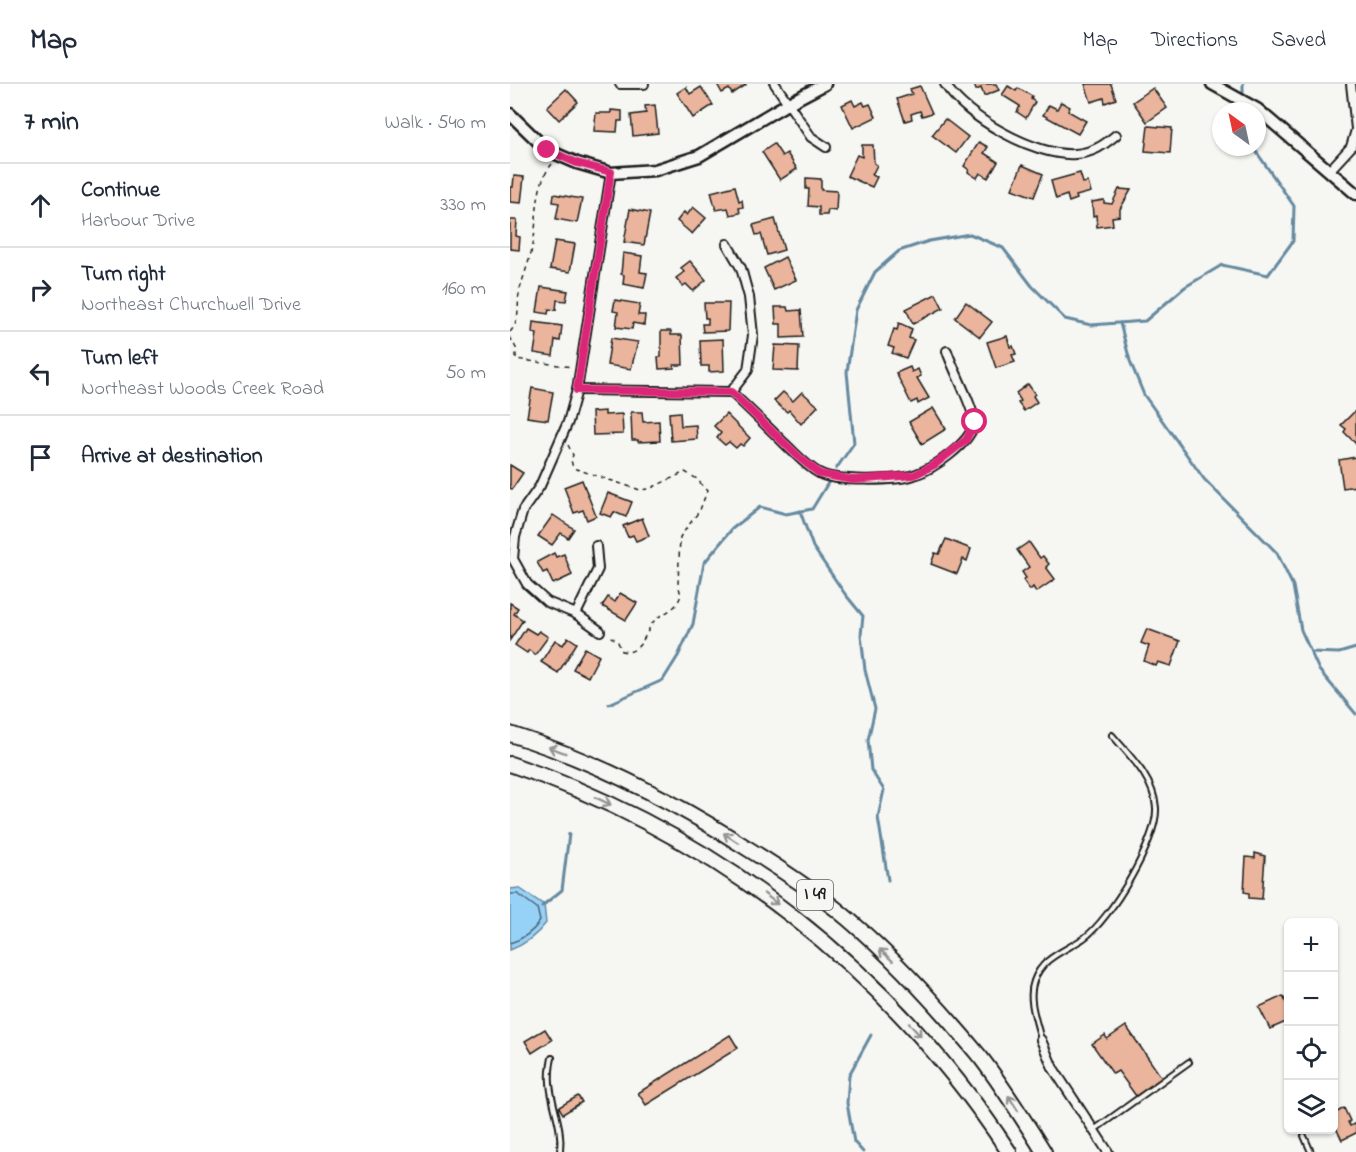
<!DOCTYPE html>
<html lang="en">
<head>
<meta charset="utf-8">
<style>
	:root { --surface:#fff; --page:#f2f2f3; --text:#1f2937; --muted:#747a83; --line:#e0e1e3 }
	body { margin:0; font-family:"Indie Flower",sans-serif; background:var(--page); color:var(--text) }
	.controls { position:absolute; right:18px; bottom:18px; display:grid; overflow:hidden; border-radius:9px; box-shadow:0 2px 4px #0004 }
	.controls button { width:54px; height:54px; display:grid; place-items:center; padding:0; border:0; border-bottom:2px solid var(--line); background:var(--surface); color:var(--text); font:30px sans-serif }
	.compass { position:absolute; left:702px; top:18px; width:54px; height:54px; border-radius:50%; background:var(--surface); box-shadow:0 2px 4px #0004; rotate:327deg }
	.stop { position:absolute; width:18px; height:18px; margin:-14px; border:4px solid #db2777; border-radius:50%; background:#fff }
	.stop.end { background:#db2777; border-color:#fff; box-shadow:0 2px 6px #0008 }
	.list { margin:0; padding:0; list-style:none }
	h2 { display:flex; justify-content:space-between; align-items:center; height:78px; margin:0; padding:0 24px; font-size:26px }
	h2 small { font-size:20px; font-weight:400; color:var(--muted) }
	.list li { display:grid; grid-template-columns:39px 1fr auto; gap:18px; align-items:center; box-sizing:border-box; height:84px; padding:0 24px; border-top:2px solid var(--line) }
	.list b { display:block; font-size:22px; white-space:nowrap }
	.list p { margin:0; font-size:20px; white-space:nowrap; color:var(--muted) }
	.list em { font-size:20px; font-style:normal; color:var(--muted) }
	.icon { flex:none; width:33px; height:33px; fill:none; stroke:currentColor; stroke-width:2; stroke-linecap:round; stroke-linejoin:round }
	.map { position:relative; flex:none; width:846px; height:1068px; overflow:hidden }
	header { display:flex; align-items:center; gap:36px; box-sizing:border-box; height:84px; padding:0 30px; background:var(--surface); border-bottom:2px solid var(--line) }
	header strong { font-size:28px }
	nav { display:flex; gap:33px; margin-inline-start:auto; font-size:21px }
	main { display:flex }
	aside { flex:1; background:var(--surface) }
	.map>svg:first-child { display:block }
</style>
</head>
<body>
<header>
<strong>Map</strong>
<nav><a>Map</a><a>Directions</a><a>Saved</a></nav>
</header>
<main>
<aside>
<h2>7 min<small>Walk · 540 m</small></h2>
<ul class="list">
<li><svg class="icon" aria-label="ahead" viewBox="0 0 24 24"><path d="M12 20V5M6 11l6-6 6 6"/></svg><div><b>Continue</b><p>Harbour Drive</p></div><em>330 m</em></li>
<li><svg class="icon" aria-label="right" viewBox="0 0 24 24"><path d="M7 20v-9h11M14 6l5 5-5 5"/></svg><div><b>Turn right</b><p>Northeast Churchwell Drive</p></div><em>160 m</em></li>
<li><svg class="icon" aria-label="left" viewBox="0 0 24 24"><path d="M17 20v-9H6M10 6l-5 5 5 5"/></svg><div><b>Turn left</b><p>Northeast Woods Creek Road</p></div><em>50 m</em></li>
<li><svg class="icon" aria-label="arrive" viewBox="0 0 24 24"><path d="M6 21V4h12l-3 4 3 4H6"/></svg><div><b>Arrive at destination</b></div></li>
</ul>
</aside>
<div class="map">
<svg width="846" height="1068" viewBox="0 0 846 1068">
	<rect width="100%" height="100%" fill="#f6f6f2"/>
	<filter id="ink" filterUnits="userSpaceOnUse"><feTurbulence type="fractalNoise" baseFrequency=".0167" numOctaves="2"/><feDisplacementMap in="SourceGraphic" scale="12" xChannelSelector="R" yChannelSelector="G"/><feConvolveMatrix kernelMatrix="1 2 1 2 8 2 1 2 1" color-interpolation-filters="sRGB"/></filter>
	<g filter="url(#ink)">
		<path fill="#96d1f7" stroke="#65899f" stroke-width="1.5" d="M9,804L34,821L36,839C26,852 16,860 0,866V805Z"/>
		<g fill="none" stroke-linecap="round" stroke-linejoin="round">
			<path stroke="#4d6474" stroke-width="1.5" d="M0,810H8L27,824L30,837C23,848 13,855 0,859"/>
			<g stroke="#65899f" stroke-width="3">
				<path d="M733,0V9"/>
				<path d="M733,25V27"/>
				<path d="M610,239L620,277L634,311L694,395L767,469L783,502L791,546L809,586L846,630"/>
				<path d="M326,385L344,359L337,288L346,226L365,188L389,167L419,157L460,150L493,164L522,202L555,235L581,241L635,237L675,203L712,181L758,191L783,157L784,122L743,63"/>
				<path d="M290,427L303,463L335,510L353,532L351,551L355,586L365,625L358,656L361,686L374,706L368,733L378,796"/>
				<path d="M801,568L829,569L846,564"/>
				<path d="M99,620L153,596L168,572L183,540L194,479L222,445L250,423L276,430L302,425L318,399"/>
				<path d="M32,822L52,806L59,750"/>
				<path d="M353,1068L344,1058L337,1019L339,991L361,951"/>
			</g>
		</g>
		<g fill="#eab59c" stroke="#1c1c1c" stroke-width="1.5">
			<path d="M207,0H235L236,1L222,10L219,5L212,9Z"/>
			<path d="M464,0H486L489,6L474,12L471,4L466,6Z"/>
			<path d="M575,0H601L606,15L595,19L594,14L581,18Z"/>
			<path d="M410,2L422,29L412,32L410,27L401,30L402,35L395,37L387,15L402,10L400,5Z"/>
			<path d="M498,2L506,7L508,4L522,12L521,15L525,18L516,34L507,28L510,22L492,11Z"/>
			<path d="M176,3L180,10L191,3L203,21L183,34L167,9Z"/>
			<path d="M643,4L657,24L637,38L623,18Z"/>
			<path d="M56,5L68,18L49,36L37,23Z"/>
			<path d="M342,16L345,22L353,18L355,22L360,20L366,33L343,44L332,21Z"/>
			<path d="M551,18L560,23L558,27L576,37L568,50L533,31L539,21L547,25Z"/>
			<path d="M145,21L148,49L123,52L121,31L136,29L135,22Z"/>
			<path d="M101,26L112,27V37H108L107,48L84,47L86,29H101Z"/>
			<path d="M435,35L458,53L446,69L422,51Z"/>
			<path d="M638,42L662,44L660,69L635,67Z"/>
			<path d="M469,58L478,63L474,69L488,78L478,94L470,89L467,94L458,88L459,86L454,82Z"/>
			<path d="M264,60L272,72L277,69L287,85L270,96L252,68Z"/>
			<path d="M352,61H363L364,79L367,81L362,91L367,93L362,103L337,92L347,71L352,73Z"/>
			<path d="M512,81L533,90L524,113L502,105Z"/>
			<path d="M570,89L573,99L578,98L581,108L566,112L567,115L559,118L557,111L546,115L541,97Z"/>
			<path d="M4,92L14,93L11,119L0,118V103H3Z"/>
			<path d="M296,94L311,95V106L327,107L326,127L318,126L317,131H309V123L298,122L299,105H296Z"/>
			<path d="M225,102L229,117L232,116L233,123L229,124L230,129L220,131L218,124L206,126L201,108Z"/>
			<path d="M609,105L621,106L610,125V132L602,133L603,141L587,143L586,131L583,132L582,118L594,116V119L602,120Z"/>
			<path d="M44,110L72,115L67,139L46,135L49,119L43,118Z"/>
			<path d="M183,123L196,134L182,150L167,137L174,128L177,131Z"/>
			<path d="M120,125L140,129L134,161L114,158Z"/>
			<path d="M265,135L274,166L257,171L251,150L246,151L243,141Z"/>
			<path d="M0,136H7L6,152L10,153L9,166L0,165Z"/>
			<path d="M45,157L65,160L60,188L40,185Z"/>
			<path d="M113,169L132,172L130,188L137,189L134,204L113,200L114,191L111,190Z"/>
			<path d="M275,173L286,196L264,206L254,184Z"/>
			<path d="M180,177L196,196L183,207L176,200L173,202L166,194L174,188L171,184Z"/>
			<path d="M31,203L58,207L56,217L47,216L46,226L39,225L38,230L27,228Z"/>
			<path d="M426,210L433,224L403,240L396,225Z"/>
			<path d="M105,216L130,220L128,231H135L134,241L123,239L122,245L106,243L108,228L103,227Z"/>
			<path d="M456,218L482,238L470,253L445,234Z"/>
			<path d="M194,219H219L218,247L193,248L192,240H198V234H195Z"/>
			<path d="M265,223H277L278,227L291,226L293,253L271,254V240H266Z"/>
			<path d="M23,238L52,242L50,257L45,256L43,272L24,269L27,250L22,249Z"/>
			<path d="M389,239L402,245L399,254L404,256L396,274L382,269L384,264L378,262L384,245L387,246Z"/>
			<path d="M151,247H161V251H172L173,281H164V284L149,285L148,273H151Z"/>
			<path d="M497,252L500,263L503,262L506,270L502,271L505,278L486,284L477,258Z"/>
			<path d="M101,254L128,258L121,285L97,281Z"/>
			<path d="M213,255L214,287L199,288V282H191L190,256Z"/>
			<path d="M265,261L289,262L288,287L263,286Z"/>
			<path d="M400,283L402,288L408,285L411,292L407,294L419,314L408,320L407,316L401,319L386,289Z"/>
			<path d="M518,300L525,310L523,312L527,318L514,327L508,319L511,317L506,309Z"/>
			<path d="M22,304L43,308L38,336L17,333Z"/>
			<path d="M273,308L283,317L292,308L308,322L291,340L279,326L277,328L264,317Z"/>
			<path d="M423,324L436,345L412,360L399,338Z"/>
			<path d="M95,327V331L112,330L113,350L83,351L82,328Z"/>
			<path d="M845,327H846V360L834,348L836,345L831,341Z"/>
			<path d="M121,328H132L133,338L149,337L150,357L128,358V356H122Z"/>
			<path d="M170,328L171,342L186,341L187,355L161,357L159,329Z"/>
			<path d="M216,330L240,354L233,362L230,360L226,364L219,358L215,361L207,354L211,349L204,342Z"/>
			<path d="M846,373V402L833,404L829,376Z"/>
			<path d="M0,381L13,389L2,405L0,404Z"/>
			<path d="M72,396L86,432L77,436L73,426L64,429L54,403Z"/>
			<path d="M98,409L122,418L116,433L104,428L101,433L90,429Z"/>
			<path d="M43,431L64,445L58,454L51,449L42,461L28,452Z"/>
			<path d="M132,434L139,452L126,457L123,451L118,453L113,442Z"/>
			<path d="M436,455L461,465L457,477L453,475L447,490L421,480L425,469L429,470Z"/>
			<path d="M519,458L530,474L533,472L539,480L536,483L545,495L526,508L523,503L520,506L513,496L516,494L512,488L519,483L507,466Z"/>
			<path d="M44,469L46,473L54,470L62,491L43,500L37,487L33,489L27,478Z"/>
			<path d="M110,509L127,519L116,536L92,522L98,513L105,518Z"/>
			<path d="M0,519L8,524L4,530L13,536L0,556Z"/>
			<path d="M16,544L26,550L29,547L38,553L25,571L19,566L17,569L5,561Z"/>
			<path d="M637,545L670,557L661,582L648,578L646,582L634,577L639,562L631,559Z"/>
			<path d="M58,553L67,559L48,589L31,578L45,556L53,561Z"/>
			<path d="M75,564L89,572L78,593L63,585Z"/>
			<path d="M745,769L755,772L752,815L739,814V809L734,808L736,773L745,774Z"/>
			<path d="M773,912L778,923V937L760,945L749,923Z"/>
			<path d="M616,942L652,994L626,1012L608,987L603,990L582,960L595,951L597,955Z"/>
			<path d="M35,945L42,956L22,969L15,957Z"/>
			<path d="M220,951L228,964L136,1021L128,1009Z"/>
			<path d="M68,1012L72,1018L53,1030L49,1023Z"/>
			<path d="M834,1024L840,1037L838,1038L840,1042L846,1039V1049L832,1056L824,1040V1030Z"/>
		</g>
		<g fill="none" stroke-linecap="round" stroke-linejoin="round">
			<g stroke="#1c1c1c" stroke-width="8">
				<g id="lane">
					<path d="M531,956C527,938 517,915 524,897C532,873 555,867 574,854C600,836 648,756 646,724C644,695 620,672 602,651"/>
					<path d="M42,974C33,1011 54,1034 50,1068"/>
					<path d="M584,1046L679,978"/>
					<path d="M794,1052L801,1068"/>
				</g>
			</g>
			<g stroke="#1c1c1c" stroke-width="12">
				<g id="street">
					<path d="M110,0H134"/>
					<path d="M265,0L301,53L316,63"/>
					<path d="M435,0C455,33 526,73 565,70C583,69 594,61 606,51"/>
					<path d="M841,0L846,45"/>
					<path d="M819,87L841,63L846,46"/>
					<path d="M217,160L231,184L239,213L243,251L238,286L221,308"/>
					<path d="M67,306L221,308C239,325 257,342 274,359C285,369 296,382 309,389C324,398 387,397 404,391C423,385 461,359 464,339C466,328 441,281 437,267"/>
					<path d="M66,530L88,485L86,462"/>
					<path d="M90,547L66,530L37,518L17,500L3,475L5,453L13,426L30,402L58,338L67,306L101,89"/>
					<path d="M531,956L543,984L598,1068"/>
				</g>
			</g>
			<g stroke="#1c1c1c" stroke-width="15">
				<g id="secondary">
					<path d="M702,0L747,25L846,110"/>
					<path d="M0,30L37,66L67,79L101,89L145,86L189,72L277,20L315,0"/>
				</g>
			</g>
			<g stroke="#1c1c1c" stroke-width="18">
				<g id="highway">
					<path d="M0,650C86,677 164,717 240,766C269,784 299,804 326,825C378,867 428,922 471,974C494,1004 514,1036 534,1068"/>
					<path d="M0,680C207,750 379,886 499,1068"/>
				</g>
			</g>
			<g stroke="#1c1c1c" stroke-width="1.5" stroke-dasharray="4.5 4.5" stroke-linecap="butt">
				<path d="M0,248C12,235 6,220 10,205C14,190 20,176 23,160C28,135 24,101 42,80"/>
				<path d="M0,253L6,264V275L62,283"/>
				<path d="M58,361L63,371L61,376L63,384L130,406L139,405L175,388L187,395L197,407L190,426L170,453L168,500L171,511C165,529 155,526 144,537C135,548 131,572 112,567L107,556L99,552"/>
			</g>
			<use href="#lane" stroke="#f6f6f2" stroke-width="4"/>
			<use href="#street" stroke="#f6f6f2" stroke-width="8"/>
			<use href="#secondary" stroke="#f6f6f2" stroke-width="10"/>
			<use href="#highway" stroke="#f6f6f2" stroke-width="14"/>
		</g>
		<defs><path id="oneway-shaft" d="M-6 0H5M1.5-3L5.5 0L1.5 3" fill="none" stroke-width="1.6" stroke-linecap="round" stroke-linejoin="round" transform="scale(1.5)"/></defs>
		<g stroke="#949492">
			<use href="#oneway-shaft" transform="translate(47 666) rotate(-159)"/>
			<use href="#oneway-shaft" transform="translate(93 717) rotate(26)"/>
			<use href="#oneway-shaft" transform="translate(221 754) rotate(-147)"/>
			<use href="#oneway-shaft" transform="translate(261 815) rotate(38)"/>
			<use href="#oneway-shaft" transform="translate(376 871) rotate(-138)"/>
			<use href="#oneway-shaft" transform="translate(405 946) rotate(48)"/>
			<use href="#oneway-shaft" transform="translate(503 1019) rotate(-123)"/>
		</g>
	</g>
	<g fill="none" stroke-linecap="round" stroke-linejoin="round" filter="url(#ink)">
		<path stroke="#db2777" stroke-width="8" d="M37,66L67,79L101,88L67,306L221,308L291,375L310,390L343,396L404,391L424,381L456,356L465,338"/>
	</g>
	<g text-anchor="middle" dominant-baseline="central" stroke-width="4.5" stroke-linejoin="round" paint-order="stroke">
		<rect fill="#f6f6f2" stroke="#5d5d5c" stroke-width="1.5" x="287" y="796" width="36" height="30" rx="4.5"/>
		<g font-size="18" font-weight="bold" fill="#1c1c1c">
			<text x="305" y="811">I 49</text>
		</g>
	</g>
</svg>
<div class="controls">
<button>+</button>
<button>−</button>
<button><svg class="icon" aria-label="locate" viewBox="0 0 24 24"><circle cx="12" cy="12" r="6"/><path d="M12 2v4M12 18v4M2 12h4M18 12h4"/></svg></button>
<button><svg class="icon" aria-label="layers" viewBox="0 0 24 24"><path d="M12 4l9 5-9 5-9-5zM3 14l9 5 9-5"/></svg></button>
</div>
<svg class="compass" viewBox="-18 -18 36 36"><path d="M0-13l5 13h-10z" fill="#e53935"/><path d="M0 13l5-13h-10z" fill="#747a83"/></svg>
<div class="stop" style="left:465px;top:338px"></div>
<div class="stop end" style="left:37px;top:66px"></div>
</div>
</main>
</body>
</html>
